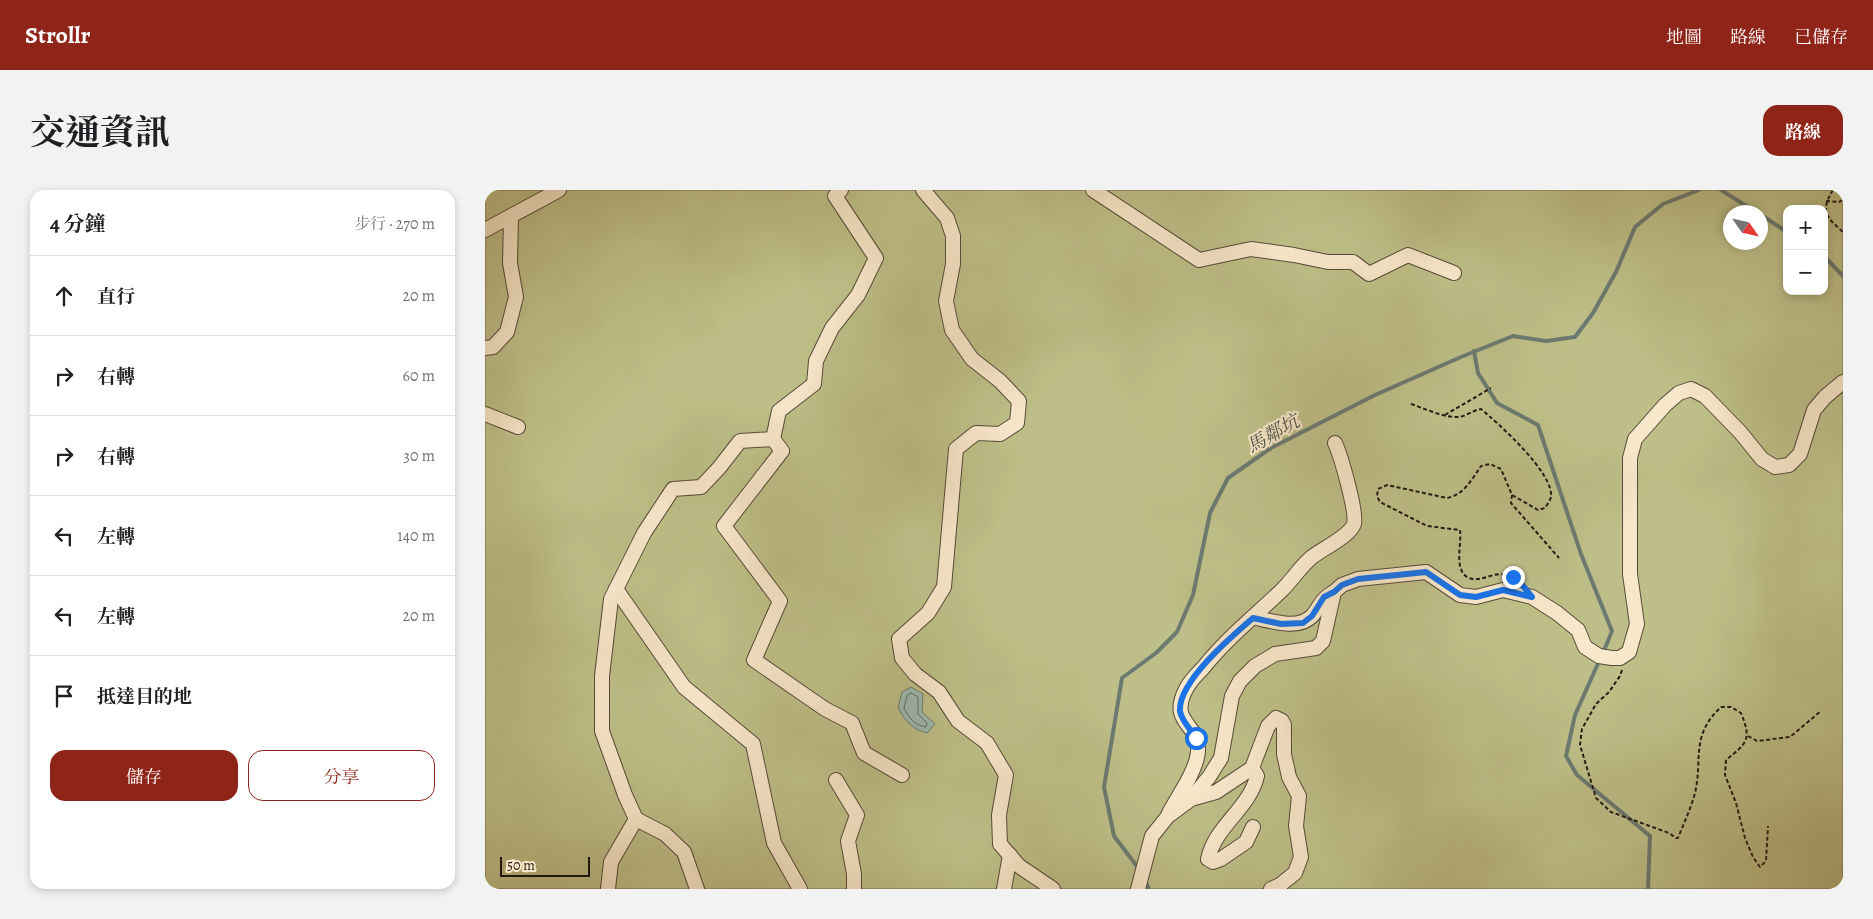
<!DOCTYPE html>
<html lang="zh-TW">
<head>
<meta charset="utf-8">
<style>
	:root { --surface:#fff; --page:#f2f2f2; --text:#202124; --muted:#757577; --line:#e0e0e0; --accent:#8f2418 }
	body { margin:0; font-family:Alegreya,"Noto Serif TC",serif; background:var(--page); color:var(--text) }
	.controls { position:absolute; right:15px; top:15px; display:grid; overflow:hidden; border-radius:10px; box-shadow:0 2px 8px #0003 }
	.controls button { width:45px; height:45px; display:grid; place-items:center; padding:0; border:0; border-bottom:1px solid var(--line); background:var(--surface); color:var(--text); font:25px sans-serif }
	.compass { position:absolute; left:1238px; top:15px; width:45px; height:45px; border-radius:50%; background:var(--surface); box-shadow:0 2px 8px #0003; rotate:124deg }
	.scale { position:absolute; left:15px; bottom:12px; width:90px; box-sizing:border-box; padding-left:5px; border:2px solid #221a12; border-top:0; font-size:14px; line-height:18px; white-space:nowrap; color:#221a12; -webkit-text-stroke:4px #f8e8ca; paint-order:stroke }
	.stop { position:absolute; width:15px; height:15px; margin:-11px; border:4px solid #1a73e8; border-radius:50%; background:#fff }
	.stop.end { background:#1a73e8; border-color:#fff; box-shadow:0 1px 5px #0008 }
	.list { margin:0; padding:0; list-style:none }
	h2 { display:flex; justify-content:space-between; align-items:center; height:65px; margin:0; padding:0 20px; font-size:21px }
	h2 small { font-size:16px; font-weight:400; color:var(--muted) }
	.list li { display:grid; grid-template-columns:32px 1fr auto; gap:15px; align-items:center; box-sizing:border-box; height:80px; padding:0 20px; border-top:1px solid var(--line) }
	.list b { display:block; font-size:19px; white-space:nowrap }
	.list em { font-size:16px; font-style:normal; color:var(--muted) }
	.actions { display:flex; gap:10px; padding:15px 20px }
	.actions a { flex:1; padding:11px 0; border:1px solid var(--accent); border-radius:15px; text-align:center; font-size:18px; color:var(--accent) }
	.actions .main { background:var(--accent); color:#fff }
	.icon { flex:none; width:28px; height:28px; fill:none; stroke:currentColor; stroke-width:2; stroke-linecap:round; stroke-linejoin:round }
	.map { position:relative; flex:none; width:1358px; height:699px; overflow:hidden; border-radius:15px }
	header { display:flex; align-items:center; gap:30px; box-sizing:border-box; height:70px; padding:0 25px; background:var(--accent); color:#fff }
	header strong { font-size:24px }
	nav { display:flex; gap:28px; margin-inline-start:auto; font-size:18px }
	.intro { display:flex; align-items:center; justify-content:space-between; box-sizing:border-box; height:120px; padding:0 30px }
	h1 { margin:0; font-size:35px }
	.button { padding:12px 22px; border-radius:15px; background:var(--accent); color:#fff; font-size:18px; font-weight:700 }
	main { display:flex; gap:30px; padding:0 30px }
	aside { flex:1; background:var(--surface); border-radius:15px; box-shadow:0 2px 8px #0003 }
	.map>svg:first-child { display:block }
</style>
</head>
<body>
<header>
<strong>Strollr</strong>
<nav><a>地圖</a><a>路線</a><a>已儲存</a></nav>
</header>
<div class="intro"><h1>交通資訊</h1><a class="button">路線</a></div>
<main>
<aside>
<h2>4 分鐘<small>步行 · 270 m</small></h2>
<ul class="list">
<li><svg class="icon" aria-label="ahead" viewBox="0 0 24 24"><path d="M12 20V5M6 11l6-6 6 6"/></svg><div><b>直行</b></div><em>20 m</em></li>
<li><svg class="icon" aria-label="right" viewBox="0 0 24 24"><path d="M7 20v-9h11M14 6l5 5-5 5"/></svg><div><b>右轉</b></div><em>60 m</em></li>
<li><svg class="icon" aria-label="right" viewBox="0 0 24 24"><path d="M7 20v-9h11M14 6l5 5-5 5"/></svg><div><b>右轉</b></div><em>30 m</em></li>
<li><svg class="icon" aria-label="left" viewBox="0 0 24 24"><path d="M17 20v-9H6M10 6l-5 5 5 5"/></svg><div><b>左轉</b></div><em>140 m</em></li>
<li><svg class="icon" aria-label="left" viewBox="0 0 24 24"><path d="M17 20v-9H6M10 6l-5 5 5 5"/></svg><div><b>左轉</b></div><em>20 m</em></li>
<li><svg class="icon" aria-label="arrive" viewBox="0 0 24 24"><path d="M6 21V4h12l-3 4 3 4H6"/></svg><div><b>抵達目的地</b></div></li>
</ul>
<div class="actions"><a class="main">儲存</a><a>分享</a></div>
</aside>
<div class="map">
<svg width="1358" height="699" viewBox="0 0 1358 699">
	<rect width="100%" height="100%" fill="#f4dcae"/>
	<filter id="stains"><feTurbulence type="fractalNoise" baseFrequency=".004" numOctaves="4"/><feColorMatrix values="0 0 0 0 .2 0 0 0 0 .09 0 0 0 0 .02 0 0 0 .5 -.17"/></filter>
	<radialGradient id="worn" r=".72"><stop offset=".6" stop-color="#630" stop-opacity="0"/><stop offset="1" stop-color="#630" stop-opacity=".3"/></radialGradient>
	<path fill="#bebf88" stroke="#706c4d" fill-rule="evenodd" d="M0,0H1358V699H0ZM1302,19H1339V101H1302ZM1246,22H1276V52H1246Z"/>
	<path fill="#9dbab1" stroke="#6c7a71" d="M426,497L438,504L437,522L450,534L442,543C427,539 421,532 413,518L417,502Z"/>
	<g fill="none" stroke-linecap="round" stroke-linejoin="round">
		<path stroke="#606a62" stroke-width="1" d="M426,503L433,507V524L442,533L441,537C429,535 424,528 419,518L422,506Z"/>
		<g stroke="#6c7a71" stroke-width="4">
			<path d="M1236,0L1271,22"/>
			<path d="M1276,25L1302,42"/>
			<path d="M1339,66L1358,86"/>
			<path d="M989,161L993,183L1012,213L1053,235L1096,364L1127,441L1118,463"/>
			<path d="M1115,469L1090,525L1081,566L1092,585L1165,646L1163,699"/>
			<path d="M654,679L629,646L619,597L637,488L671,463L692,442L708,405L725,323L743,288L786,258L890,205L976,167L1028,146L1061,151L1090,147L1108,123L1131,82L1150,37L1178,14L1214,0"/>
			<path d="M660,690L664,699"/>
		</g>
		<g stroke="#564a39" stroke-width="16">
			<g id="minor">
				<path d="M438,0L462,28L468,46V74L461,111L467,140L487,169L515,191L534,211L532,233L515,244L491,243L471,259L459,397L443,423L414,449L417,468L430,484L454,502L473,531L502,553L521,585L514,625L515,654L534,676L568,699"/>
				<path d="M608,0L714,70L766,59L809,65L843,72H868L884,84L923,65L969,83"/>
				<path d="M0,40L74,0"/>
				<path d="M0,158L8,157L22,142L31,107L25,73L26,27"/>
				<path d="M0,224L33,237"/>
				<path d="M288,249L297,261L239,336L295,411L269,470L340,519L367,533L379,563L417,585"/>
				<path d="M131,399L199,497L268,554L289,653L315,699"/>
				<path d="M768,427C786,431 814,441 828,425C836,415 836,409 849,402"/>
				<path d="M767,578L772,586C765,618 730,636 723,669L728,672L736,669L761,652L768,637"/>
				<path d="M351,590L372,625L363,651L369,684V699"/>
				<path d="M706,609L731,602L767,578L783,536L791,528L797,531L799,535V564L804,587L814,606L811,636L816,667L810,683L795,695L786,699"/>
				<path d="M684,623C693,606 712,580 713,561C715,533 683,534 701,499C705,491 712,484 718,478C741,449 770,426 797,400C807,390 816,376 827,367C837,359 865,346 869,334C872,322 856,266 850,253"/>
				<path d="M151,629L180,644L199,662L212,699"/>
				<path d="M123,699L126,672L151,629L140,605L117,541V486L126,409L159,343L188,299L216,297L234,278L255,251L288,249L294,221L329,194L331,171L347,138L373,105L391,68L350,6L356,0"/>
				<path d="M519,699L525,665"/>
				<path d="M653,699L667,646L683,626L706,609L724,587L736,568L747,506L755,491L770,476L790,464L831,458L838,451L849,402L857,395L873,389L941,382L975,405L991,407L1018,400L1047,407L1072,423L1093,440L1100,457L1114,466L1127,468H1135L1144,462L1152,434L1145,384V268L1150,249L1180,215L1194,203L1206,199L1220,206L1255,242L1277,269L1290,277L1304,275L1315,264L1329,220L1340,207L1358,192"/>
			</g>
		</g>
		<g stroke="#221a12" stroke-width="2" stroke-dasharray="4 2.5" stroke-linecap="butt">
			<path d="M1348,0C1335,21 1341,27 1358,42"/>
			<path d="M1341,11L1354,12L1358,10"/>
			<path d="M926,214C938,218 960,228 973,227C980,227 988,220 996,219C1014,234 1069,283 1066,307C1065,311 1062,315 1060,318L1053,320L1027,305L1016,279L1005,274L996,276C987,289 979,305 962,308L902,295L893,299L892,306L895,312L942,336L975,340C977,354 968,381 984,388C999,394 1011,376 1030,389"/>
			<path d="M960,225L1006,198"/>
			<path d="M1027,305L1026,313L1074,368"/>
			<path d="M1137,480L1135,486L1124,502L1111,514L1097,539L1095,555L1111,608L1126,622L1184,643L1191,648H1193C1199,633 1206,618 1210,603C1218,569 1205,546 1236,517H1246L1256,523C1267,550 1262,553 1241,570L1240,585L1251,613L1260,648L1268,667L1275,677L1281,671L1283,636"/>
			<path d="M1263,546L1272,551L1305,547L1336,521"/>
		</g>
		<use href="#minor" stroke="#f8e8ca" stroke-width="14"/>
	</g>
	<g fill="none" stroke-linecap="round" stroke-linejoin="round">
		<path stroke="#1a73e8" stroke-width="6" d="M711,548C706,540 696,530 695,521C693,492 747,446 768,428L796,434L818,433L827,426L839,407L849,402L857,395L873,389L941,382L975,405L991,407L1018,400L1047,407L1038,396L1028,387"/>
	</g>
	<g text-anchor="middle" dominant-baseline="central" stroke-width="4.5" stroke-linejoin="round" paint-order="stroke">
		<g font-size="19" font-style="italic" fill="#4d524a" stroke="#f8e8ca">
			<text transform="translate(788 244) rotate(-30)">馬鄰坑</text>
		</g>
	</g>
	<rect width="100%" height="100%" filter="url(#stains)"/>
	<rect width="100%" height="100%" fill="url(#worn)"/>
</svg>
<div class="controls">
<button>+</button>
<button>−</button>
</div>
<svg class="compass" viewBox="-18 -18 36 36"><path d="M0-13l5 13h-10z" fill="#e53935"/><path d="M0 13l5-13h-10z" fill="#757577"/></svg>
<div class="scale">50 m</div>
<div class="stop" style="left:711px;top:548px"></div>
<div class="stop end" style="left:1028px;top:387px"></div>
</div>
</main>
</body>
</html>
